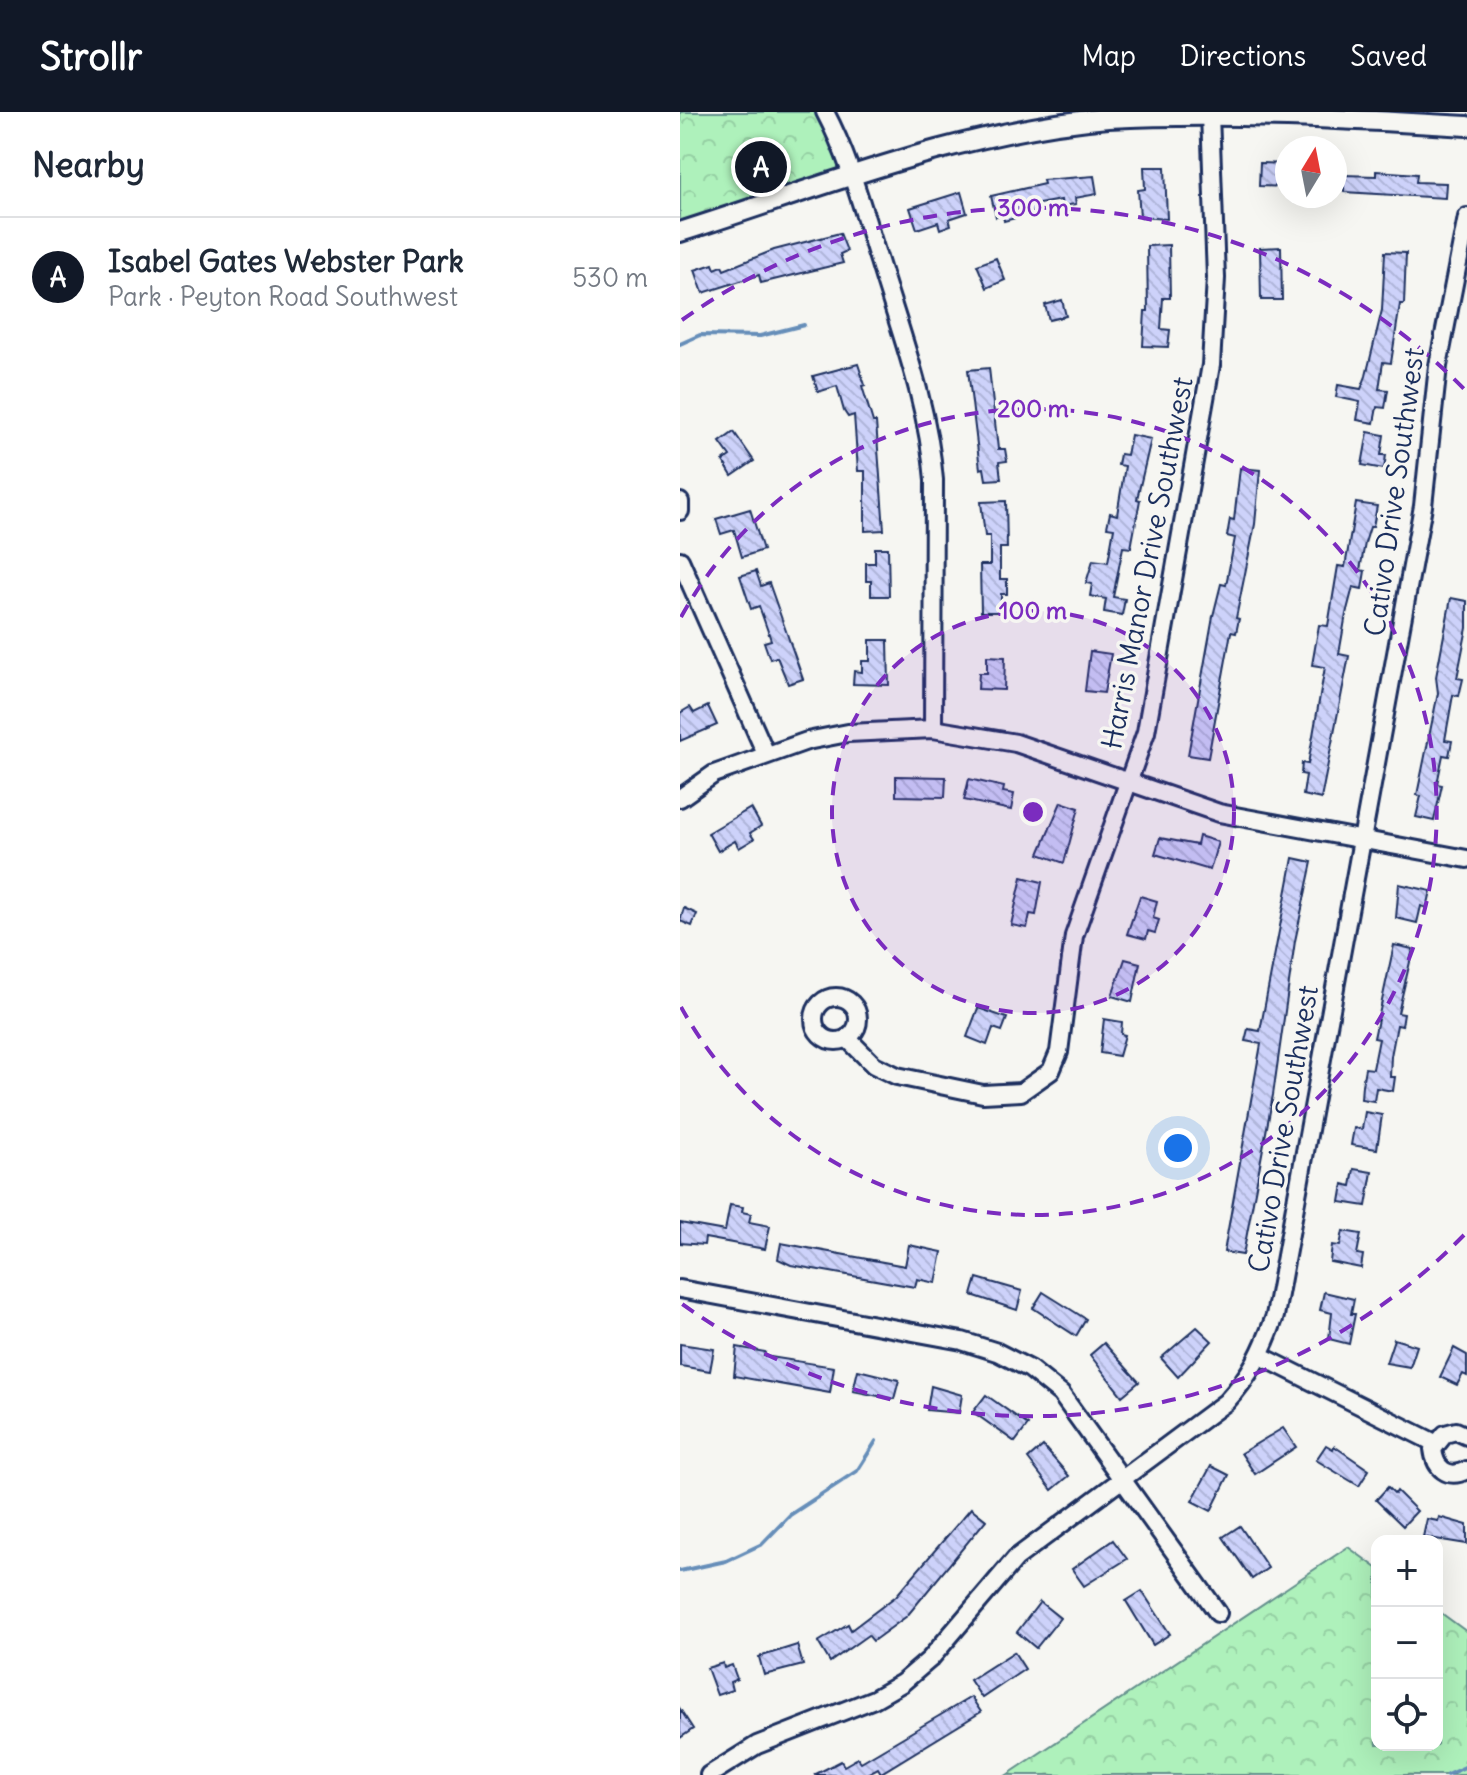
<!DOCTYPE html>
<html lang="en">
<head>
<meta charset="utf-8">
<style>
	:root { --surface:#fff; --page:#f2f2f3; --text:#1f2937; --muted:#747a83; --line:#e0e1e3; --accent:#111827 }
	body { margin:0; font-family:Delius,sans-serif; background:var(--page); color:var(--text) }
	.controls { position:absolute; right:24px; bottom:24px; display:grid; overflow:hidden; border-radius:16px; box-shadow:0 8px 32px #0002 }
	.controls button { width:72px; height:72px; display:grid; place-items:center; padding:0; border:0; border-bottom:2px solid var(--line); background:var(--surface); color:var(--text); font:40px sans-serif }
	.compass { position:absolute; left:595px; top:24px; width:72px; height:72px; border-radius:50%; background:var(--surface); box-shadow:0 8px 32px #0002; rotate:10deg }
	.you { position:absolute; left:498px; top:1036px; width:28px; height:28px; margin:-20px; border:6px solid #fff; border-radius:50%; background:#1a73e8; box-shadow:0 0 0 12px #1a73e833 }
	.badge { display:grid; place-items:center; width:52px; height:52px; border-radius:50%; background:var(--accent); color:#fff; font-size:26px; font-weight:700 }
	.pin { position:absolute; translate:-50% -50%; border:4px solid #fff; box-shadow:0 2px 8px #0006 }
	.list { margin:0; padding:0; list-style:none }
	h2 { display:flex; justify-content:space-between; align-items:center; height:104px; margin:0; padding:0 32px; font-size:34px }
	h2 small { font-size:26px; font-weight:400; color:var(--muted) }
	.list li { display:grid; grid-template-columns:52px 1fr auto; gap:24px; align-items:center; box-sizing:border-box; height:120px; padding:0 32px; border-top:2px solid var(--line) }
	.list b { display:block; font-size:30px; white-space:nowrap }
	.list p { margin:0; font-size:26px; white-space:nowrap; color:var(--muted) }
	.list em { font-size:26px; font-style:normal; color:var(--muted) }
	.icon { flex:none; width:44px; height:44px; fill:none; stroke:currentColor; stroke-width:2; stroke-linecap:round; stroke-linejoin:round }
	.map { position:relative; flex:none; width:787px; height:1663px; overflow:hidden }
	header { display:flex; align-items:center; gap:48px; box-sizing:border-box; height:112px; padding:0 40px; background:var(--accent); color:#fff }
	header strong { font-size:38px }
	nav { display:flex; gap:44px; margin-inline-start:auto; font-size:28px }
	main { display:flex }
	aside { flex:1; background:var(--surface) }
	.map>svg:first-child { display:block }
</style>
</head>
<body>
<header>
<strong>Strollr</strong>
<nav><a>Map</a><a>Directions</a><a>Saved</a></nav>
</header>
<main>
<aside>
<h2>Nearby<small></small></h2>
<ul class="list">
<li><span class="badge">A</span><div><b>Isabel Gates Webster Park</b><p>Park · Peyton Road Southwest</p></div><em>530 m</em></li>
</ul>
</aside>
<div class="map">
<svg width="787" height="1663" viewBox="0 0 787 1663">
	<defs>
		<pattern id="forest-crowns" width="20" height="18" patternUnits="userSpaceOnUse" patternTransform="scale(2)"><rect width="20" height="18" fill="#aef1bb"/><path d="M2 6a3 3 0 1 1 6 0M12 15a3 3 0 1 1 6 0" fill="none" stroke="#95cfa3"/></pattern>
		<pattern id="building-back-hatch" width="6" height="6" patternUnits="userSpaceOnUse" patternTransform="scale(2)"><rect width="6" height="6" fill="#cdd2fa"/><path d="M-1 5l2 2M0 0l6 6M5-1l2 2" fill="none" stroke="#afb5d9"/></pattern>
	</defs>
	<rect width="100%" height="100%" fill="#f6f6f2"/>
	<filter id="ink" filterUnits="userSpaceOnUse"><feTurbulence type="fractalNoise" baseFrequency=".0125" numOctaves="2"/><feDisplacementMap in="SourceGraphic" scale="16" xChannelSelector="R" yChannelSelector="G"/><feConvolveMatrix kernelMatrix="1 2 1 2 8 2 1 2 1" color-interpolation-filters="sRGB"/></filter>
	<g filter="url(#ink)">
		<g fill="url(#forest-crowns)" stroke="#64908c" stroke-width="2">
			<path d="M0,0H135L169,69L0,120Z"/>
			<path d="M668,1435L697,1456V1633H757V1498L787,1520V1663H327Z"/>
		</g>
		<g fill="none" stroke-linecap="round" stroke-linejoin="round">
			<g stroke="#668eb9" stroke-width="4">
				<path d="M0,232L20,223L80,224L124,213"/>
				<path d="M0,1459L46,1449L82,1432L110,1403L177,1359L196,1329"/>
				<path d="M767,1663L787,1654"/>
			</g>
		</g>
		<g fill="url(#building-back-hatch)" stroke="#1b2f5e" stroke-width="2">
			<path d="M580,51L607,52V75L579,74Z"/>
			<path d="M464,55H485L487,107L460,105L458,78L465,77Z"/>
			<path d="M696,59L737,62L736,70L766,71L765,86L664,80V63L696,64Z"/>
			<path d="M414,64L417,82L395,86L396,92L382,94L381,88L353,93L355,101L324,109L323,103L316,105L311,84L364,72L363,68Z"/>
			<path d="M281,80L287,101L269,107L271,113L260,117L258,110L237,117L230,96Z"/>
			<path d="M160,121L167,139L160,142L163,151L81,171L79,163L23,181L15,158L33,152L35,157L42,154L44,158L94,138Z"/>
			<path d="M489,133L490,186H483L481,217L490,218L488,235L463,234L465,199H468L467,134Z"/>
			<path d="M601,135L602,188H581L580,136Z"/>
			<path d="M705,140L726,141L724,192H720L711,251L703,250L699,277L708,278L705,296L697,295L694,311L677,308L680,290L656,285L658,273L681,277L686,264L702,198Z"/>
			<path d="M316,146L325,168L307,176L297,153Z"/>
			<path d="M382,188L386,204L369,208L365,193Z"/>
			<path d="M178,252L185,273L182,274L193,310H196L204,418L185,419V359H178L174,303L168,305L164,299L157,274L138,280L133,264Z"/>
			<path d="M309,256L318,337H325L327,349L319,350L321,367L306,368L304,356L300,357L288,258Z"/>
			<path d="M54,320L74,349L52,364L43,349L50,344L40,330Z"/>
			<path d="M688,320L704,323L701,343H706L704,357L682,353Z"/>
			<path d="M451,323L471,327L457,387L460,388L451,436L443,435L433,485L445,487L442,503L424,500L426,487L410,484L412,472L406,471L413,448L428,450L434,416L427,415L430,401L437,403L445,354L438,353L440,342L447,343Z"/>
			<path d="M560,356L580,358L575,412L556,506L559,507L556,521L551,520L528,646L508,643L533,504L541,472L546,473L555,426L547,424L550,407L554,408Z"/>
			<path d="M326,389L327,436H320V467H327V482H321V500H301L300,453H310V424H305L301,390Z"/>
			<path d="M676,391L697,394L693,415H690L685,431L680,458L685,459L682,477L673,475L666,502L659,542L669,544L641,687L623,683L626,663L621,662L622,651L628,652L645,555L632,553L639,513L648,514L658,454L665,455Z"/>
			<path d="M70,397L83,438L62,445L54,418L41,422L36,407Z"/>
			<path d="M195,436H208L209,484H191V469H186V451H195Z"/>
			<path d="M76,459L81,474L89,471L123,567L108,572L97,545L90,547L84,530L91,528L79,494L71,497L60,464Z"/>
			<path d="M771,486L787,489V516L777,566L783,567L779,584L773,583L765,628L772,629L769,644L763,643L757,672L762,673L754,709L736,705L741,684L737,683L758,581L756,565Z"/>
			<path d="M190,528H208L209,573L173,572L174,559L182,560V549H190Z"/>
			<path d="M410,539L431,542L424,581L405,579Z"/>
			<path d="M307,544L325,545L324,578L298,577L299,561H307Z"/>
			<path d="M28,594L37,613L0,629V601L10,595L14,601Z"/>
			<path d="M216,664L266,665L265,685L216,684Z"/>
			<path d="M289,667L324,675L323,680L334,682L331,698L284,688Z"/>
			<path d="M381,690L399,696L384,751L359,742Z"/>
			<path d="M71,696L81,714L70,721L74,727L59,736L55,729L38,739L28,721Z"/>
			<path d="M519,724L538,730L530,758L475,742L480,726L517,733Z"/>
			<path d="M613,746L632,750L615,829L593,983L563,1143L544,1140L581,932L565,929L568,917L580,919Z"/>
			<path d="M342,765L362,770L356,803L350,802L347,816L331,813Z"/>
			<path d="M719,772L751,779L747,796L741,794L737,811L716,806Z"/>
			<path d="M460,784L477,789L473,806L479,808L475,821L468,819L466,827L447,822Z"/>
			<path d="M4,796L17,802L12,814L0,809Z"/>
			<path d="M714,833L733,837L718,901L724,902L722,914L717,913L711,944L710,965H715L713,979L696,976L694,989L681,987L682,973L685,956L693,957L699,927L694,926Z"/>
			<path d="M445,847L460,851L452,890L432,884Z"/>
			<path d="M298,896L327,906L322,919L313,916L307,933L287,925Z"/>
			<path d="M424,907L442,910L441,922L445,923L439,944L420,941Z"/>
			<path d="M685,1000L702,1003L697,1037L671,1033L674,1016L682,1017Z"/>
			<path d="M674,1057L692,1060L686,1094L660,1090L663,1072L671,1074Z"/>
			<path d="M50,1093L63,1095L62,1100L71,1102L69,1110L90,1114L85,1137L25,1126L24,1133L0,1131V1111L45,1119Z"/>
			<path d="M663,1119L681,1122L677,1142L683,1143L681,1156L650,1150L652,1133L660,1134Z"/>
			<path d="M101,1131L225,1154L229,1133L262,1140L256,1171L237,1167L235,1175L111,1153L98,1147Z"/>
			<path d="M297,1166L342,1179L337,1198L292,1183Z"/>
			<path d="M363,1180L406,1207L396,1224L353,1196Z"/>
			<path d="M644,1180L674,1187L671,1202H675L669,1232L649,1227L652,1201L640,1198Z"/>
			<path d="M517,1215L532,1229L498,1265L481,1246Z"/>
			<path d="M714,1227L737,1234L730,1255L706,1251Z"/>
			<path d="M424,1231L459,1270L442,1284L410,1243Z"/>
			<path d="M0,1232L34,1237L30,1259L0,1254Z"/>
			<path d="M57,1235L85,1240L84,1244L154,1255L150,1281L54,1264Z"/>
			<path d="M774,1236L787,1243V1264L783,1262L777,1273L760,1265Z"/>
			<path d="M178,1258L219,1268L214,1287L173,1279Z"/>
			<path d="M251,1274L282,1283L279,1301L247,1298Z"/>
			<path d="M306,1283L348,1313L335,1330L293,1300Z"/>
			<path d="M603,1316L616,1335L575,1362L561,1341Z"/>
			<path d="M646,1333L653,1337L654,1334L689,1358L679,1374L636,1348Z"/>
			<path d="M363,1334L389,1364L372,1378L348,1347Z"/>
			<path d="M531,1354L549,1363L531,1399L512,1389Z"/>
			<path d="M708,1375L715,1382L717,1379L737,1399L723,1414L696,1388Z"/>
			<path d="M291,1396L306,1408L227,1504L193,1529L188,1523L150,1550L138,1530L168,1512L171,1518L216,1484Z"/>
			<path d="M759,1405L787,1413V1432L743,1425L747,1407L758,1409Z"/>
			<path d="M560,1414L588,1456L572,1467L543,1425Z"/>
			<path d="M433,1428L447,1447L404,1474L392,1457Z"/>
			<path d="M462,1479L490,1522L473,1533L446,1489Z"/>
			<path d="M360,1490L380,1506L356,1536L337,1520Z"/>
			<path d="M117,1533L123,1553L84,1563L79,1545Z"/>
			<path d="M334,1540L345,1557L302,1586L290,1568Z"/>
			<path d="M43,1551L44,1556L52,1553L57,1567L50,1570L52,1578L37,1583L27,1556Z"/>
			<path d="M291,1585L301,1600L201,1661L198,1656L185,1663H134L161,1649L164,1654L178,1646L181,1650Z"/>
			<path d="M0,1597L13,1617L0,1626Z"/>
		</g>
		<g fill="none" stroke-linecap="round" stroke-linejoin="round">
			<g stroke="#1b2f5e" stroke-width="22">
				<g id="minor">
					<path d="M145,0C170,47 183,99 199,149C221,222 248,292 254,368L253,617"/>
					<path d="M0,390V399"/>
					<path d="M0,448L86,642"/>
					<path d="M0,686L34,662L127,629L168,621L253,617L336,631L539,701L787,747"/>
					<circle cx="156" cy="907" r="22"/>
					<path d="M167,926L194,953L217,964L303,982L341,980L371,959L379,940L394,824L466,620L531,253L536,166L530,2"/>
					<path d="M0,1177L282,1229L317,1240L350,1257L381,1282L538,1501"/>
					<path d="M581,1244L755,1331"/>
					<path d="M787,1324L776,1319L765,1322L753,1337C755,1356 767,1368 787,1358"/>
					<path d="M29,1663L77,1633L194,1587L222,1571L250,1547L336,1446L546,1290C571,1263 583,1238 595,1204L743,394L758,254L787,105"/>
				</g>
			</g>
			<g stroke="#1b2f5e" stroke-width="24">
				<path id="tertiary" d="M0,120C139,76 282,18 428,6C547,0 668,7 787,14"/>
			</g>
			<use href="#minor" stroke="#f6f6f2" stroke-width="16"/>
			<use href="#tertiary" stroke="#f6f6f2" stroke-width="18"/>
		</g>
	</g>
	<circle cx="353" cy="700" r="201" fill="#7b2cbf" fill-opacity=".12"/>
	<g fill="none" stroke="#7b2cbf" stroke-width="4" stroke-dasharray="14 10">
		<circle cx="353" cy="700" r="201"/>
		<path d="M1 505A403 403 0 1 1 1 895"/>
		<path d="M784 1123A604 604 0 0 1 2 1192M2 208A604 604 0 0 1 784 277"/>
	</g>
	<g text-anchor="middle" dominant-baseline="central" stroke-width="7" stroke-linejoin="round" paint-order="stroke">
		<g font-size="28" fill="#1b2f5e" stroke="#f6f6f2">
			<text transform="translate(714 380) rotate(-82)">Cativo Drive Southwest</text>
			<text transform="translate(467 451) rotate(-79)">Harris Manor Drive Southwest</text>
			<text transform="translate(603 1017) rotate(-80)">Cativo Drive Southwest</text>
		</g>
	</g>
	<circle cx="353" cy="700" r="12" fill="#7b2cbf" stroke="#f6f6f2" stroke-width="4"/>
	<g font-size="24" text-anchor="middle" font-weight="bold" fill="#7b2cbf" stroke="#f6f6f2" stroke-width="7" stroke-linejoin="round" paint-order="stroke">
		<text x="353" y="104">300 m</text>
		<text x="353" y="305">200 m</text>
		<text x="353" y="507">100 m</text>
	</g>
</svg>
<div class="controls">
<button>+</button>
<button>−</button>
<button><svg class="icon" aria-label="locate" viewBox="0 0 24 24"><circle cx="12" cy="12" r="6"/><path d="M12 2v4M12 18v4M2 12h4M18 12h4"/></svg></button>
</div>
<svg class="compass" viewBox="-18 -18 36 36"><path d="M0-13l5 13h-10z" fill="#e53935"/><path d="M0 13l5-13h-10z" fill="#747a83"/></svg>
<div class="you"></div>
<div class="pin badge" style="left:81px;top:55px">A</div>
</div>
</main>
</body>
</html>
